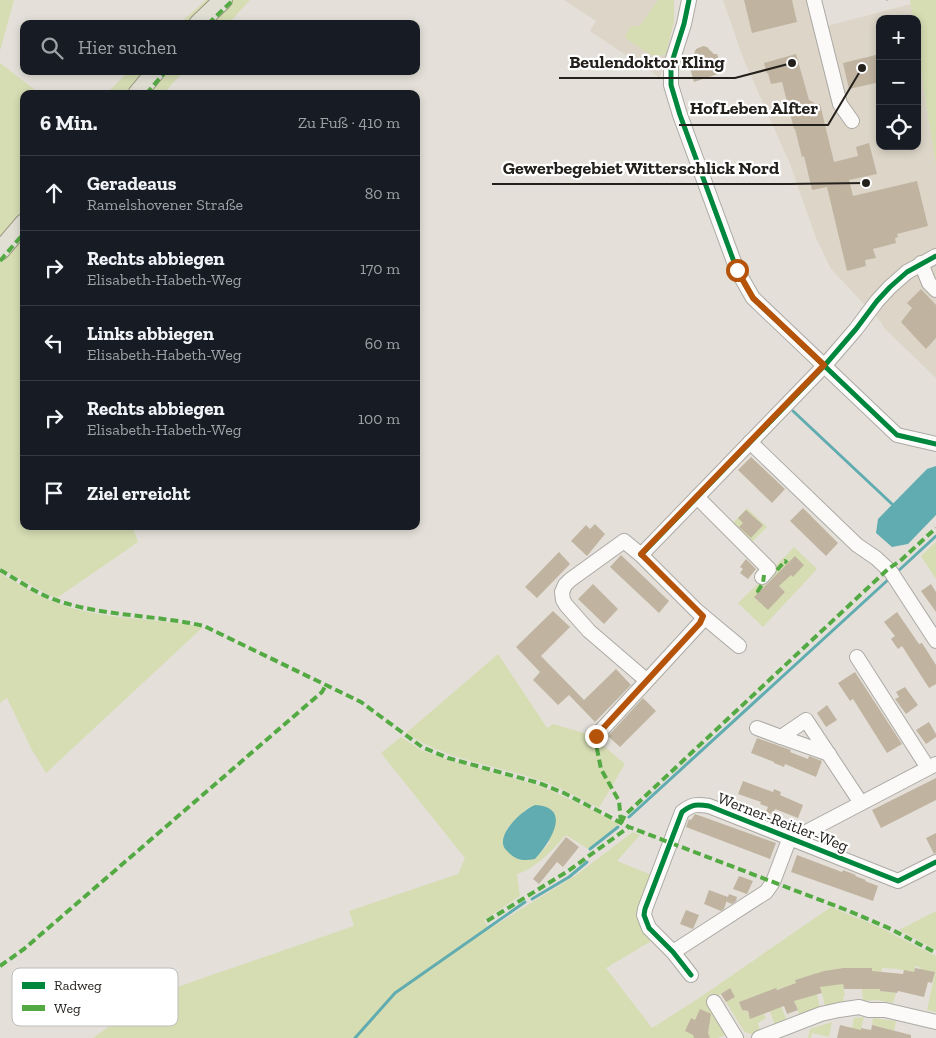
<!DOCTYPE html>
<html lang="de">
<head>
<meta charset="utf-8">
<style>
	:root { --surface:#171b24; --page:#242831; --text:#f1f3f6; --muted:#9ea1a6; --line:#363941 }
	body { margin:0; font-family:"Zilla Slab",serif; background:var(--page); color:var(--text) }
	.controls { position:absolute; right:15px; top:15px; display:grid; overflow:hidden; border-radius:10px; box-shadow:0 2px 8px #0003 }
	.controls button { width:45px; height:45px; display:grid; place-items:center; padding:0; border:0; border-bottom:1px solid var(--line); background:var(--surface); color:var(--text); font:25px sans-serif }
	.stop { position:absolute; width:15px; height:15px; margin:-11px; border:4px solid #b45309; border-radius:50%; background:#fff }
	.stop.end { background:#b45309; border-color:#fff; box-shadow:0 1px 5px #0008 }
	.list { margin:0; padding:0; list-style:none }
	h2 { display:flex; justify-content:space-between; align-items:center; height:65px; margin:0; padding:0 20px; font-size:21px }
	h2 small { font-size:16px; font-weight:400; color:var(--muted) }
	.list li { display:grid; grid-template-columns:32px 1fr auto; gap:15px; align-items:center; box-sizing:border-box; height:75px; padding:0 20px; border-top:1px solid var(--line) }
	.list b { display:block; font-size:19px; white-space:nowrap }
	.list p { margin:0; font-size:16px; white-space:nowrap; color:var(--muted) }
	.list em { font-size:16px; font-style:normal; color:var(--muted) }
	.icon { flex:none; width:28px; height:28px; fill:none; stroke:currentColor; stroke-width:2; stroke-linecap:round; stroke-linejoin:round }
	.map { position:relative; flex:none; width:936px; height:1038px; overflow:hidden }
	.search { position:absolute; background:var(--surface); box-shadow:0 2px 8px #0003; left:20px; top:20px; width:400px; height:55px; display:flex; align-items:center; gap:12px; box-sizing:border-box; padding:0 18px; border-radius:10px; color:var(--muted); font-size:19px }
	.panel { position:absolute; background:var(--surface); box-shadow:0 2px 8px #0003; left:20px; top:90px; width:400px; height:440px; border-radius:10px }
	.map>svg:first-child { display:block }
</style>
</head>
<body>
<div class="map">
<svg width="936" height="1038" viewBox="0 0 936 1038">
	<rect width="100%" height="100%" fill="#e4e0d9"/>
	<g fill="#dcd5c8">
		<path d="M564,0H674V21L660,78L590,31L596,21Z"/>
		<path d="M723,0H820L827,26L911,4L913,19H880V146H917V45L936,166V378L884,328L881,322L831,269L816,238L790,164L743,58Z"/>
	</g>
	<g fill="#d6ddb3" fill-rule="evenodd">
		<path d="M0,0H14L0,51Z"/>
		<path d="M206,0H250L228,24H179Z"/>
		<path d="M658,0H674V21L666,54L655,57L629,41L625,36L631,26H640Z"/>
		<path d="M910,0H936V166L917,45V19H913Z"/>
		<path d="M0,63L40,94H24V526H132L138,542L57,598L51,596L0,568Z"/>
		<path d="M129,71H184L163,94H106Z"/>
		<path d="M747,508L767,527L752,542L733,523Z"/>
		<path d="M936,542V579L921,556Z"/>
		<path d="M794,547L817,569L763,627L738,603L762,580L780,597L785,592L767,575Z"/>
		<path d="M0,573C16,582 31,592 47,599C96,621 152,617 203,627L46,773L32,750L7,698L0,703Z"/>
		<path d="M498,654L547,728L553,724L591,735L625,764L599,808C579,798 560,787 539,780C494,765 446,760 406,733Z"/>
		<path d="M401,737L421,750L448,760L538,785L578,803L619,824L588,849L566,835C552,850 537,868 517,874L520,896L484,920L489,929L579,873L633,832L640,835L617,861L652,875L639,908L653,940L606,968L652,1028L702,996L831,907L879,927L936,956V1012L927,1010L935,973L930,971L919,973L921,968L915,966L914,973L898,969L882,968L880,991L896,993L893,1003L877,1000L863,1001L862,989L872,988L871,968H843L824,971L843,984L845,996L843,997L844,1002L825,1006L820,986L813,975L795,980L800,999L817,994L820,1008L800,1016L793,997L789,998L785,987L775,990L787,1021L775,1025L763,993L739,1002L742,1010L747,1011L750,1018L764,1014L766,1018L758,1023L760,1031L750,1034L744,1031L721,994L707,1003L726,1035L718,1038H93L151,996L354,926L349,911L458,874L465,858L381,753ZM529,807L550,842L535,859L506,832L508,827Z"/>
		<path d="M936,911V950L899,930Z"/>
		<path d="M864,1017L859,1038L852,1028L854,1018Z"/>
		<path d="M873,1018L896,1021L894,1031L887,1038L889,1029L872,1025Z"/>
		<path d="M832,1022L829,1037L812,1033L811,1038H808L810,1029Z"/>
	</g>
	<g fill="#60acb0">
		<path d="M936,466V515L908,544L892,547L876,533L878,519L927,469Z"/>
		<path d="M535,805C574,807 549,844 535,859C525,861 517,861 509,853C506,850 503,847 503,843C502,829 523,810 535,805Z"/>
	</g>
	<g fill="none" stroke-linecap="round" stroke-linejoin="round">
		<g stroke="#60acb0" stroke-width="3">
			<path d="M793,411L892,504"/>
			<path d="M896,573L936,536"/>
			<path d="M629,817L890,578"/>
			<path d="M590,849L618,827"/>
			<path d="M532,899L569,877L587,862"/>
			<path d="M355,1038L395,993L525,902"/>
		</g>
	</g>
	<g fill="#c0b4a1">
		<path d="M744,0H792L797,22L752,33Z"/>
		<path d="M703,46L707,47L714,54H717L724,72L694,82L689,64L694,62L693,56L696,49Z"/>
		<path d="M796,54L809,100L816,104H820L834,162L858,156L856,147L869,143L877,174L849,180L853,196L917,181L928,226L897,234L898,237L895,238L896,243L873,249L876,258L865,260L866,266L847,271L827,187L812,190L804,156L802,157L795,129H794L782,82L771,84L768,73L767,74L764,63Z"/>
		<path d="M880,54V82L849,89L843,63Z"/>
		<path d="M921,289L936,305V338L926,349L901,322L912,308L907,303Z"/>
		<path d="M751,457L785,489L772,503L738,470Z"/>
		<path d="M803,508L838,543L826,556L790,521Z"/>
		<path d="M746,510L763,525L751,538L739,527L743,523L738,518Z"/>
		<path d="M595,524L605,534L587,556L571,541L586,525L590,529Z"/>
		<path d="M559,552L570,564L537,598L525,587Z"/>
		<path d="M621,555L669,601L659,613L610,567Z"/>
		<path d="M795,556L804,565L793,577L791,575L779,586L785,592L768,610L754,597Z"/>
		<path d="M746,559L756,569L748,579L740,573L743,569L740,567Z"/>
		<path d="M593,584L618,609L604,624L578,599Z"/>
		<path d="M931,584L936,592V612L921,591Z"/>
		<path d="M553,611L570,627L541,656L584,700L616,669L631,685L595,722L569,695L558,705L533,680L540,672L516,647Z"/>
		<path d="M897,612L919,644L922,643L936,665V684L929,688L902,646L898,649L891,639L895,636L884,622Z"/>
		<path d="M855,672L902,744L887,753L853,699L850,701L838,683Z"/>
		<path d="M905,687L918,705L906,714L895,699L899,697L896,692Z"/>
		<path d="M643,698L656,711L620,747L608,736Z"/>
		<path d="M827,705L837,720L826,727L817,713Z"/>
		<path d="M929,722L936,734V737L926,744L916,730Z"/>
		<path d="M757,738L791,750L790,752L808,759L809,756L822,761L816,777L785,764L784,767L774,763V762L751,753Z"/>
		<path d="M936,778V800L881,828L872,810Z"/>
		<path d="M743,781L773,792L774,789L781,792L780,795L803,805L798,818L775,809L773,815L766,812L768,807L760,804L761,802L738,794Z"/>
		<path d="M695,814L776,843L770,859L686,827L689,819L691,820Z"/>
		<path d="M936,833V853L934,854L926,838Z"/>
		<path d="M566,837L579,847L563,867L557,862L539,884L533,879Z"/>
		<path d="M797,855L842,872L843,870L856,875L855,876L866,880L865,881L878,886L873,901L791,872Z"/>
		<path d="M739,876L753,881L747,894L733,889Z"/>
		<path d="M709,890L728,897L729,894L737,897L736,901L732,904L727,902V900L724,909L721,911L704,904Z"/>
		<path d="M686,910L699,915L693,929L680,924Z"/>
		<path d="M843,968H872V971L903,974L904,970L914,972L915,968L935,972L932,983L928,982L924,997L898,991L897,993L880,991V989H844L843,984L820,987L822,993L794,1001L798,1010L787,1014L784,1006L750,1019L748,1011L742,1010L739,1002L776,988L777,990L796,983L795,980L824,971Z"/>
		<path d="M730,988L735,997L726,1002L721,994Z"/>
		<path d="M700,1009L711,1014L708,1033L710,1038H694L693,1035L685,1031L691,1018L695,1020Z"/>
		<path d="M840,1025L861,1030V1028L871,1030L872,1025L911,1035V1038H837Z"/>
	</g>
	<g fill="none" stroke-linecap="round" stroke-linejoin="round">
		<g stroke="#acaaa5" stroke-width="16">
			<g id="minor">
				<path d="M689,0L684,24L671,65V85L680,115L737,270L753,298L897,435L936,444"/>
				<path d="M814,0L840,104L852,121"/>
				<path d="M921,263L929,283L936,290"/>
				<path d="M750,442L857,545L876,558L891,572L936,641"/>
				<path d="M697,497L769,569L762,577"/>
				<path d="M641,555L825,365L856,329L877,301L890,287L907,272L936,256"/>
				<path d="M857,657L928,768"/>
				<path d="M646,680L589,631L566,605L563,600L562,592L565,585L570,580L624,541L641,555L697,611L739,646"/>
				<path d="M757,728L781,737L806,720L861,803"/>
				<path d="M596,736L700,623L703,616"/>
				<path d="M781,737L829,754"/>
				<path d="M673,952L766,892L773,882L787,845L791,840L936,764"/>
				<path d="M691,975L673,952L649,928L644,915L645,909L682,812C692,804 697,804 709,806L898,881L936,862"/>
				<path d="M714,1002L736,1038"/>
				<path d="M759,1038L821,1014L839,1010L859,1007L869,1010H885L936,1022"/>
			</g>
		</g>
		<g stroke="#9b9682" stroke-width="20">
			<g id="major">
				<path d="M198,24L223,0"/>
				<path d="M137,94L156,71"/>
				<path d="M0,251L24,223"/>
			</g>
		</g>
		<path stroke="#c2c2c0" stroke-width="2" stroke-dasharray="4 4" stroke-linecap="butt" d="M887,0V1"/>
		<use href="#minor" stroke="#fbfaf9" stroke-width="14"/>
		<use href="#major" stroke="#e1dfd4" stroke-width="18"/>
		<g stroke="#53aa43" stroke-width="4" stroke-dasharray="8 4" stroke-linecap="butt">
			<path d="M208,24L233,0"/>
			<path d="M146,94L166,71"/>
			<path d="M0,261L24,233"/>
			<path d="M0,570C16,579 33,591 50,598C100,617 153,614 204,626L361,702L422,747L448,758L539,783L564,793L629,827L849,911L891,929L936,953"/>
			<path d="M777,570L785,561L787,563"/>
			<path d="M759,592L758,591L763,583L764,575"/>
			<path d="M596,736V744L601,769L619,801L621,823"/>
			<path d="M621,823L625,815L888,569L900,561L936,528"/>
			<path d="M487,921L568,871L629,827"/>
			<path d="M0,966L24,949L322,692L326,685"/>
		</g>
		<g stroke="#fff" stroke-width="8">
			<g id="cycleway">
				<path d="M689,0L684,24L671,65V85L680,115L737,270L753,298L897,435L936,444"/>
				<path d="M641,555L825,365L856,329L877,301L890,287L907,272L936,256"/>
				<path d="M691,975L673,952L649,928L644,915L645,909L682,812C692,804 697,804 709,806L898,881L936,862"/>
			</g>
		</g>
		<use href="#cycleway" stroke="#00873e" stroke-width="5"/>
	</g>
	<g fill="none" stroke-linecap="round" stroke-linejoin="round">
		<path stroke="#b45309" stroke-width="6" d="M596,736L700,623L703,616L641,554L824,365L753,298L737,270"/>
	</g>
	<g text-anchor="middle" dominant-baseline="central" stroke-width="4.5" stroke-linejoin="round" paint-order="stroke">
		<g font-size="16" fill="#24211d" stroke="#fff">
			<text transform="translate(783 822) rotate(21)">Werner-Reitler-Weg</text>
		</g>
	</g>
	<rect x="12" y="968" width="166" height="58" rx="8" fill="#fff" stroke="#bdbcbb" stroke-width="1"/>
	<rect x="22" y="982" width="23" height="7" fill="#00873e"/>
	<rect x="22" y="1005" width="23" height="6" fill="#53aa43"/>
	<g font-size="14" fill="#24211d">
		<text x="54" y="990">Radweg</text>
		<text x="54" y="1013">Weg</text>
	</g>
	<path fill="none" stroke="#24211d" stroke-width="2" d="M792 63L735 78H559M862 68L828 125H679M866 183L789 184H492"/>
	<g fill="#24211d" stroke="#fff" stroke-width="2">
		<circle cx="792" cy="63" r="5"/>
		<circle cx="862" cy="68" r="5"/>
		<circle cx="866" cy="183" r="5"/>
	</g>
	<g font-size="18" text-anchor="middle" font-weight="bold" fill="#24211d" stroke="#fff" stroke-width="4.5" stroke-linejoin="round" paint-order="stroke">
		<text x="647" y="68">Beulendoktor Kling</text>
		<text x="754" y="114">HofLeben Alfter</text>
		<text x="641" y="174">Gewerbegebiet Witterschlick Nord</text>
	</g>
</svg>
<div class="controls">
<button>+</button>
<button>−</button>
<button><svg class="icon" aria-label="locate" viewBox="0 0 24 24"><circle cx="12" cy="12" r="6"/><path d="M12 2v4M12 18v4M2 12h4M18 12h4"/></svg></button>
</div>
<div class="stop" style="left:737px;top:270px"></div>
<div class="stop end" style="left:596px;top:736px"></div>
<div class="search"><svg class="icon" aria-label="search" viewBox="0 0 24 24"><circle cx="10" cy="10" r="6"/><path d="M15 15l6 6"/></svg>Hier suchen</div>
<section class="panel">
<h2>6 Min.<small>Zu Fuß · 410 m</small></h2>
<ul class="list">
<li><svg class="icon" aria-label="ahead" viewBox="0 0 24 24"><path d="M12 20V5M6 11l6-6 6 6"/></svg><div><b>Geradeaus</b><p>Ramelshovener Straße</p></div><em>80 m</em></li>
<li><svg class="icon" aria-label="right" viewBox="0 0 24 24"><path d="M7 20v-9h11M14 6l5 5-5 5"/></svg><div><b>Rechts abbiegen</b><p>Elisabeth-Habeth-Weg</p></div><em>170 m</em></li>
<li><svg class="icon" aria-label="left" viewBox="0 0 24 24"><path d="M17 20v-9H6M10 6l-5 5 5 5"/></svg><div><b>Links abbiegen</b><p>Elisabeth-Habeth-Weg</p></div><em>60 m</em></li>
<li><svg class="icon" aria-label="right" viewBox="0 0 24 24"><path d="M7 20v-9h11M14 6l5 5-5 5"/></svg><div><b>Rechts abbiegen</b><p>Elisabeth-Habeth-Weg</p></div><em>100 m</em></li>
<li><svg class="icon" aria-label="arrive" viewBox="0 0 24 24"><path d="M6 21V4h12l-3 4 3 4H6"/></svg><div><b>Ziel erreicht</b></div></li>
</ul>
</section>
</div>
</body>
</html>
